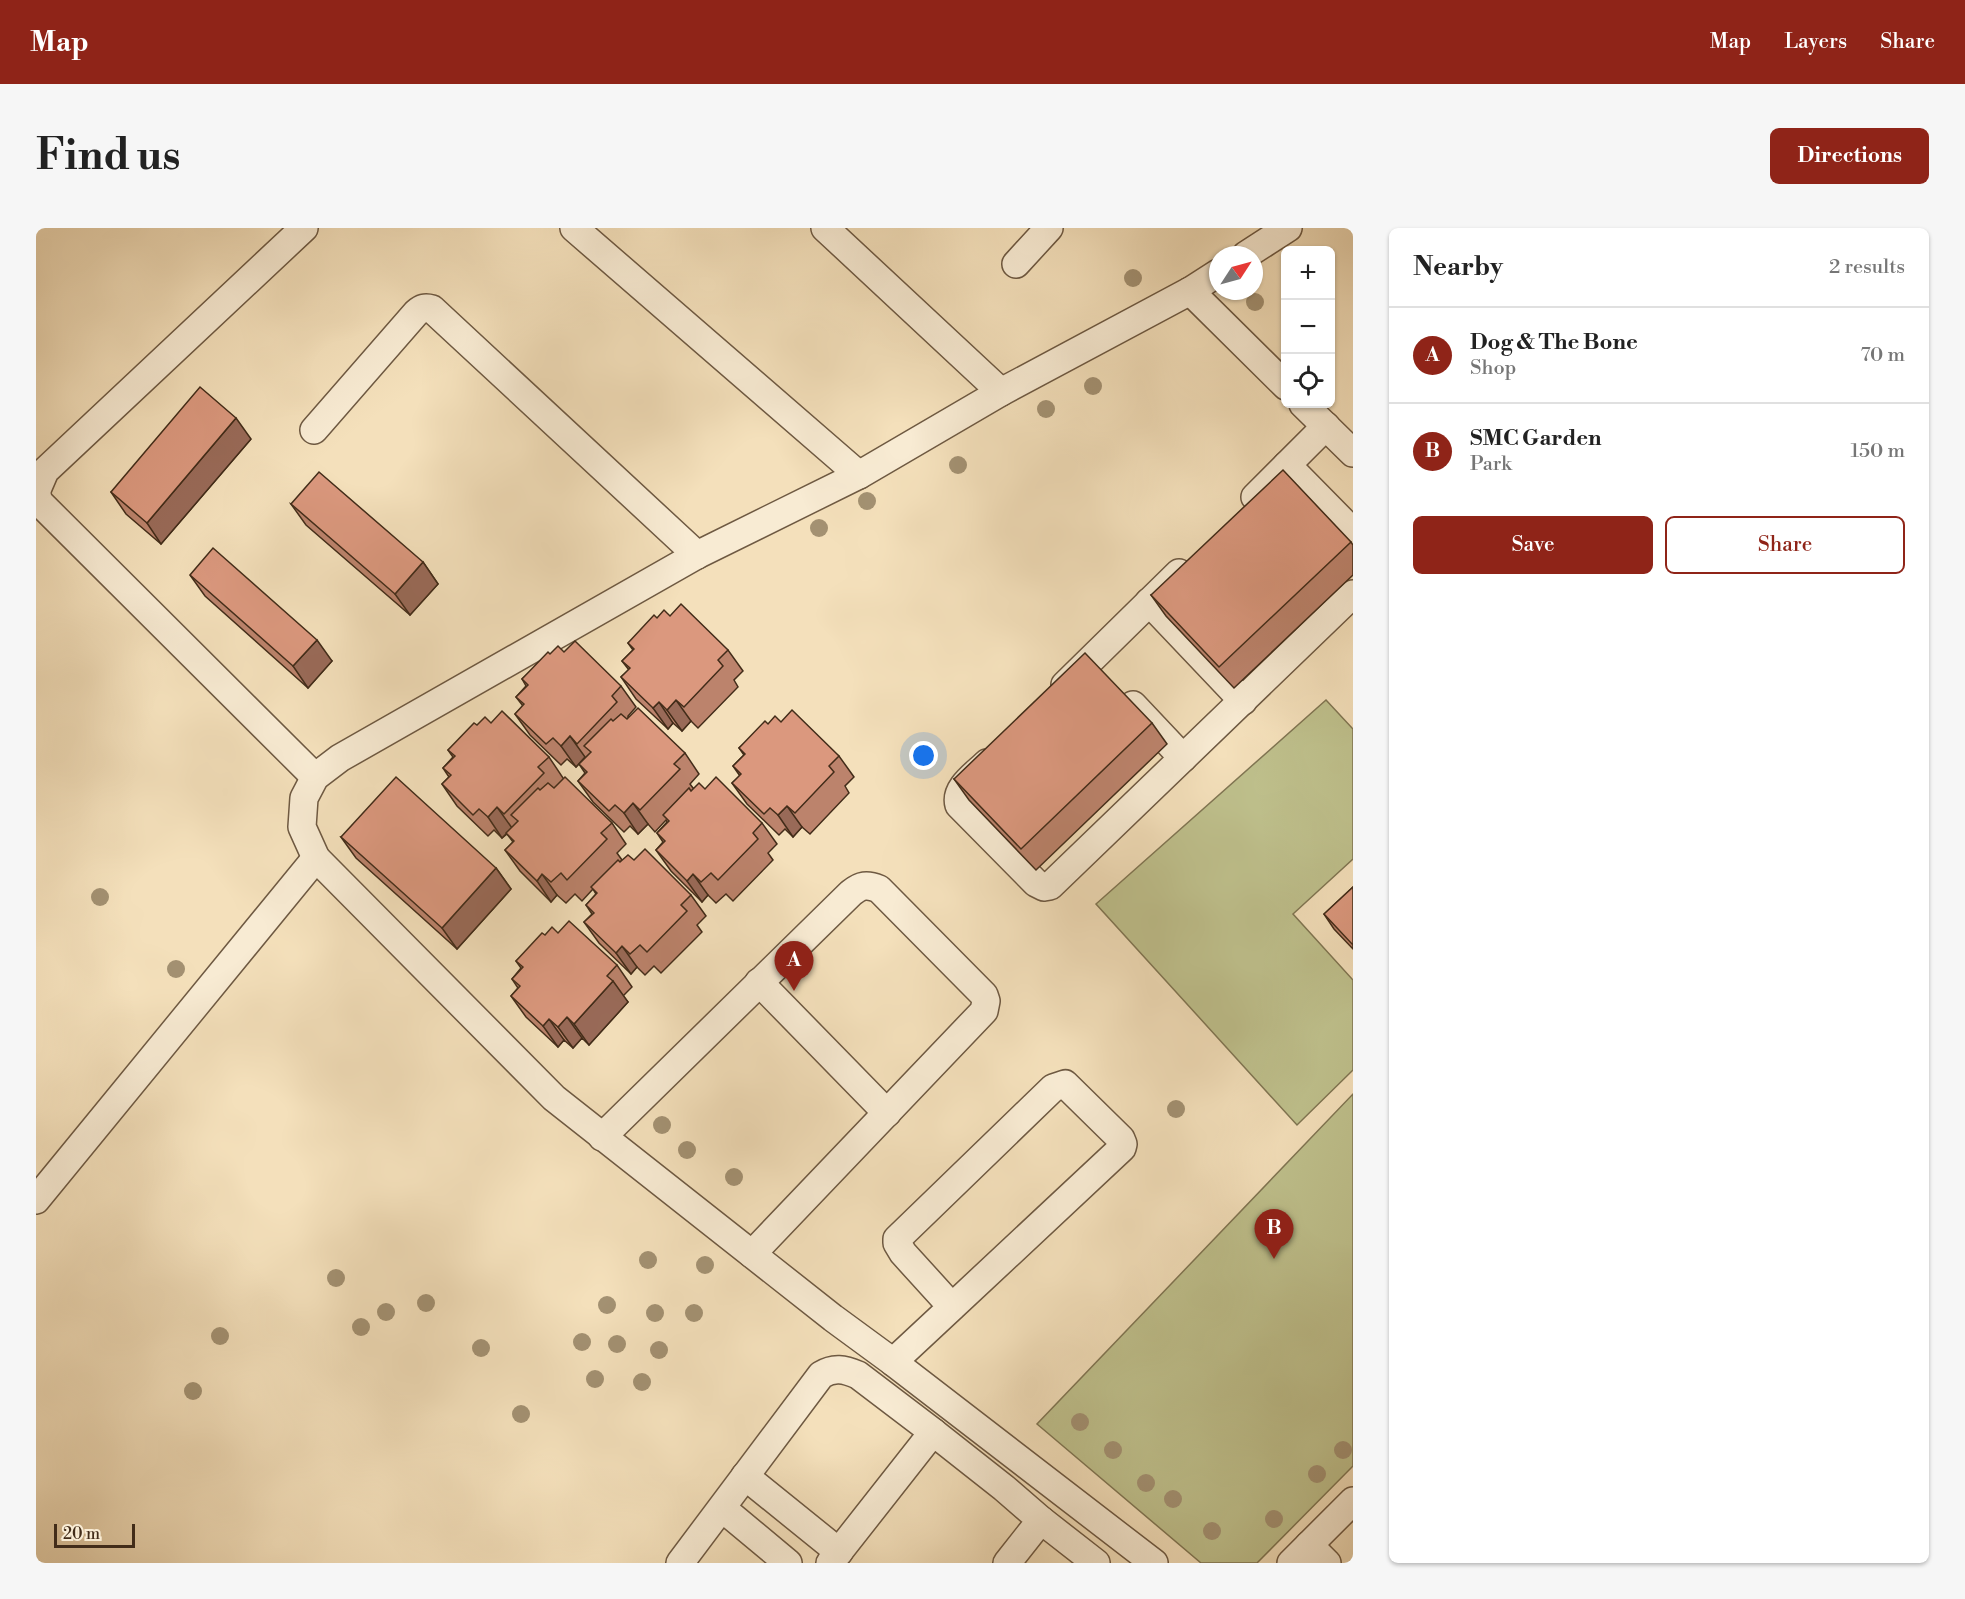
<!DOCTYPE html>
<html lang="en">
<head>
<meta charset="utf-8">
<style>
	:root { --surface:#fff; --page:#f6f6f6; --text:#222; --muted:#767676; --line:#e0e0e0; --accent:#8f2418 }
	body { margin:0; font-family:"Libre Bodoni",serif; background:var(--page); color:var(--text) }
	.controls { position:absolute; right:18px; top:18px; display:grid; overflow:hidden; border-radius:9px; box-shadow:0 2px 4px #0004 }
	.controls button { width:54px; height:54px; display:grid; place-items:center; padding:0; border:0; border-bottom:2px solid var(--line); background:var(--surface); color:var(--text); font:30px sans-serif }
	.compass { position:absolute; left:1173px; top:18px; width:54px; height:54px; border-radius:50%; background:var(--surface); box-shadow:0 2px 4px #0004; rotate:54deg }
	.scale { position:absolute; left:18px; bottom:15px; width:81px; box-sizing:border-box; padding-left:6px; border:3px solid #422c19; border-top:0; font-size:16px; line-height:21px; white-space:nowrap; color:#422c19; -webkit-text-stroke:4px #f8ebd3; paint-order:stroke }
	.you { position:absolute; left:888px; top:528px; width:21px; height:21px; margin:-15px; border:4px solid #fff; border-radius:50%; background:#1a73e8; box-shadow:0 0 0 9px #1a73e833 }
	.badge { display:grid; place-items:center; width:39px; height:39px; border-radius:50%; background:var(--accent); color:#fff; font-size:20px; font-weight:700 }
	.pin { position:absolute; translate:-50% -50px; filter:drop-shadow(0 2px 3px #0008) }
	.pin::after { content:''; position:absolute; top:32px; width:21px; height:18px; background:inherit; clip-path:polygon(0 0,100% 0,50% 100%) }
	.list { margin:0; padding:0; list-style:none }
	h2 { display:flex; justify-content:space-between; align-items:center; height:78px; margin:0; padding:0 24px; font-size:26px }
	h2 small { font-size:20px; font-weight:400; color:var(--muted) }
	.list li { display:grid; grid-template-columns:39px 1fr auto; gap:18px; align-items:center; box-sizing:border-box; height:96px; padding:0 24px; border-top:2px solid var(--line) }
	.list b { display:block; font-size:22px; white-space:nowrap }
	.list p { margin:0; font-size:20px; white-space:nowrap; color:var(--muted) }
	.list em { font-size:20px; font-style:normal; color:var(--muted) }
	.actions { display:flex; gap:12px; padding:18px 24px }
	.actions a { flex:1; padding:14px 0; border:2px solid var(--accent); border-radius:9px; text-align:center; font-size:21px; color:var(--accent) }
	.actions .main { background:var(--accent); color:#fff }
	.icon { flex:none; width:33px; height:33px; fill:none; stroke:currentColor; stroke-width:2; stroke-linecap:round; stroke-linejoin:round }
	.map { position:relative; flex:none; width:1317px; height:1335px; overflow:hidden; border-radius:9px }
	header { display:flex; align-items:center; gap:36px; box-sizing:border-box; height:84px; padding:0 30px; background:var(--accent); color:#fff }
	header strong { font-size:28px }
	nav { display:flex; gap:33px; margin-inline-start:auto; font-size:21px }
	.intro { display:flex; align-items:center; justify-content:space-between; box-sizing:border-box; height:144px; padding:0 36px }
	h1 { margin:0; font-size:42px }
	.button { padding:15px 27px; border-radius:9px; background:var(--accent); color:#fff; font-size:21px; font-weight:700 }
	main { display:flex; gap:36px; padding:0 36px }
	aside { flex:1; background:var(--surface); border-radius:9px; box-shadow:0 2px 4px #0004 }
	.map>svg:first-child { display:block }
</style>
</head>
<body>
<header>
<strong>Map</strong>
<nav><a>Map</a><a>Layers</a><a>Share</a></nav>
</header>
<div class="intro"><h1>Find us</h1><a class="button">Directions</a></div>
<main>
<div class="map">
<svg width="1317" height="1335" viewBox="0 0 1317 1335">
	<rect width="100%" height="100%" fill="#f4e0bb"/>
	<filter id="stains"><feTurbulence type="fractalNoise" baseFrequency=".00333" numOctaves="4"/><feColorMatrix values="0 0 0 0 .2 0 0 0 0 .09 0 0 0 0 .02 0 0 0 .5 -.17"/></filter>
	<radialGradient id="worn" r=".72"><stop offset=".6" stop-color="#630" stop-opacity="0"/><stop offset="1" stop-color="#630" stop-opacity=".3"/></radialGradient>
	<g fill="#bfc18d" stroke="#807653" stroke-width="1.5">
		<path d="M1290,472L1317,501V631L1257,686L1317,752V842L1261,897L1060,676Z"/>
		<path d="M1317,866V1238L1221,1335H1165L1001,1196Z"/>
	</g>
	<g fill="none" stroke-linecap="round" stroke-linejoin="round">
		<g stroke="#6e5942" stroke-width="30">
			<g id="minor">
				<path d="M538,0L823,247"/>
				<path d="M789,0L965,164"/>
				<path d="M1210,27L1252,0"/>
				<path d="M980,36L1013,0"/>
				<path d="M1154,63L1250,158"/>
				<path d="M1267,176L1317,225"/>
				<path d="M278,202L380,85C386,80 389,79 396,81L661,327"/>
				<path d="M1251,237L1317,304"/>
				<path d="M0,264L3,274L279,549"/>
				<path d="M0,264L9,243L268,0"/>
				<path d="M1219,269L1290,198"/>
				<path d="M1113,374L1207,473"/>
				<path d="M1029,457L1143,345"/>
				<path d="M1097,477L1147,530"/>
				<path d="M951,535C940,546 918,560 923,577L1000,655L1008,659L1014,658L1317,366"/>
				<path d="M723,754L851,885"/>
				<path d="M566,909L815,665C825,657 831,656 843,661L948,767L950,773L948,783L716,1026"/>
				<path d="M0,972L280,630"/>
				<path d="M857,1134L916,1079L1086,920L1087,916L1085,911L1029,856L1017,860L861,1011V1015L867,1025L916,1079"/>
				<path d="M709,1248L803,1324"/>
				<path d="M686,1280L752,1335"/>
				<path d="M1005,1292L1060,1335"/>
				<path d="M1273,1317L1291,1335"/>
				<path d="M644,1335L785,1147C798,1139 808,1141 822,1147L897,1204"/>
				<path d="M794,1335L897,1204L968,1260L1005,1292L971,1335"/>
				<path d="M1118,1335L857,1134L797,1090L518,870L280,630L266,599L268,570L279,549L304,530L661,327L823,247L965,164L1154,63L1182,45"/>
				<path d="M1255,1335L1317,1273"/>
			</g>
		</g>
		<use href="#minor" stroke="#f8ebd3" stroke-width="27"/>
	</g>
	<g fill="#a39172">
		<circle cx="1097" cy="50" r="9"/>
		<circle cx="1219" cy="74" r="9"/>
		<circle cx="1057" cy="158" r="9"/>
		<circle cx="1010" cy="181" r="9"/>
		<circle cx="922" cy="237" r="9"/>
		<circle cx="831" cy="273" r="9"/>
		<circle cx="783" cy="300" r="9"/>
		<circle cx="64" cy="669" r="9"/>
		<circle cx="140" cy="741" r="9"/>
		<circle cx="1140" cy="881" r="9"/>
		<circle cx="626" cy="897" r="9"/>
		<circle cx="651" cy="922" r="9"/>
		<circle cx="698" cy="949" r="9"/>
		<circle cx="612" cy="1032" r="9"/>
		<circle cx="669" cy="1037" r="9"/>
		<circle cx="300" cy="1050" r="9"/>
		<circle cx="390" cy="1075" r="9"/>
		<circle cx="571" cy="1077" r="9"/>
		<circle cx="350" cy="1084" r="9"/>
		<circle cx="619" cy="1085" r="9"/>
		<circle cx="658" cy="1085" r="9"/>
		<circle cx="325" cy="1099" r="9"/>
		<circle cx="184" cy="1108" r="9"/>
		<circle cx="546" cy="1114" r="9"/>
		<circle cx="581" cy="1116" r="9"/>
		<circle cx="445" cy="1120" r="9"/>
		<circle cx="623" cy="1122" r="9"/>
		<circle cx="559" cy="1151" r="9"/>
		<circle cx="606" cy="1154" r="9"/>
		<circle cx="157" cy="1163" r="9"/>
		<circle cx="485" cy="1186" r="9"/>
		<circle cx="1044" cy="1194" r="9"/>
		<circle cx="1077" cy="1222" r="9"/>
		<circle cx="1307" cy="1222" r="9"/>
		<circle cx="1281" cy="1246" r="9"/>
		<circle cx="1110" cy="1255" r="9"/>
		<circle cx="1137" cy="1271" r="9"/>
		<circle cx="1238" cy="1291" r="9"/>
		<circle cx="1176" cy="1303" r="9"/>
	</g>
	<g fill="#bc836c" stroke="#422c19" stroke-width="1.5">
		<path d="M215,211L125,316L90,286L75,264Z"/>
		<path d="M255,276L387,334L402,356L374,387L270,297Z"/>
		<path d="M1315,314L1317,317V347L1198,460L1130,388L1115,367Z"/>
		<path d="M154,347L296,433L272,460L169,368Z"/>
		<path d="M634,388L692,422L707,443L698,452L702,459L662,500L655,493L646,503L637,495L632,501L600,471L585,449L593,442L586,433L597,422L592,415L621,390Z"/>
		<path d="M528,424L585,458L600,479L592,488V489L649,525L663,546L654,556L657,560L669,561L726,595L741,616L732,625L737,632L697,673L690,666L680,675L672,667L666,674L635,643L620,622L627,614L621,605L631,594L630,592L619,604L612,596L602,606L594,598L588,604L557,574L542,553L549,545L543,536L540,539L531,531L525,537L494,507L479,486L487,478L480,469L490,458L486,451L514,426Z"/>
		<path d="M745,494L803,528L818,549L809,558L813,565L774,606L766,599L757,609L749,601L743,607L711,576L696,555L704,548L697,538L708,527L703,520L732,496Z"/>
		<path d="M455,495L513,529L527,550L576,595L590,616L581,625L586,632L584,634L598,632L655,667L670,688L661,697L666,704L625,745L618,738L609,747L601,739L595,746L563,715L548,694L556,686L550,677L560,666L557,661L546,673L539,666L530,675L521,667L515,674L484,643L469,622L477,614L471,606L466,610L458,602L452,608L421,578L406,556L413,549L407,540L417,529L412,522L441,497Z"/>
		<path d="M1116,495L1131,516L1000,642L933,572L918,551Z"/>
		<path d="M305,609L460,640L475,661L421,721L320,630Z"/>
		<path d="M1317,659V721L1298,701L1288,686Z"/>
		<path d="M522,705L581,737L596,759L587,768L592,774L553,817L546,810L537,820L528,812L522,819L490,789L475,768L482,760L476,751L485,740L480,733L509,707Z"/>
	</g>
	<g fill="#996a58" stroke="#422c19" stroke-width="1.5">
		<path d="M200,190L215,211L125,316L111,295Z"/>
		<path d="M387,334L402,356L374,387L359,366Z"/>
		<path d="M281,412L296,433L272,460L257,438Z"/>
		<path d="M640,472L655,493L646,503L631,482Z"/>
		<path d="M623,474L637,495L632,501L617,480Z"/>
		<path d="M534,508L549,529L540,539L525,518Z"/>
		<path d="M597,575L612,596L602,606L588,585Z"/>
		<path d="M751,578L766,599L757,609L742,587Z"/>
		<path d="M461,579L476,600L466,610L452,589Z"/>
		<path d="M460,640L475,661L421,721L406,700Z"/>
		<path d="M506,646L521,667L515,674L501,653Z"/>
		<path d="M657,646L672,667L666,674L651,653Z"/>
		<path d="M586,718L601,739L595,746L580,725Z"/>
		<path d="M577,753L592,774L553,817L538,796Z"/>
		<path d="M531,789L546,810L537,820L522,799Z"/>
		<path d="M513,791L528,812L522,819L507,798Z"/>
	</g>
	<g fill="#db987e" stroke="#422c19" stroke-width="1.5">
		<path d="M164,159L200,190L111,295L75,264Z"/>
		<path d="M1247,242L1315,314L1183,439L1115,367Z"/>
		<path d="M283,244L387,334L359,366L255,276Z"/>
		<path d="M177,320L281,412L257,438L154,347Z"/>
		<path d="M645,376L692,422L682,432L687,438L648,479L640,472L631,482L623,474L617,480L585,449L594,440L586,433L598,421L592,415L618,387L621,390L628,382L634,388Z"/>
		<path d="M539,413L585,458L576,468L581,474L541,516L534,508L525,518L517,510L510,516L479,486L488,476L480,469L492,457L486,451L512,424L514,426L522,418L528,424Z"/>
		<path d="M1049,425L1116,495L985,621L918,551Z"/>
		<path d="M602,480L649,525L638,536L644,541L604,582L597,575L588,585L579,577L573,583L542,553L551,544L543,536L555,524L548,518L575,491L577,493L585,486L591,491Z"/>
		<path d="M756,482L803,528L793,538L798,544L759,585L751,578L742,587L734,580L728,586L696,555L705,546L697,538L709,526L703,520L729,493L732,496L739,488L745,494Z"/>
		<path d="M466,483L513,529L502,539L508,545L468,586L461,579L452,589L443,581L437,587L406,556L415,547L407,540L419,528L412,522L438,495L441,497L449,489L455,495Z"/>
		<path d="M360,549L460,640L406,700L305,609Z"/>
		<path d="M529,549L576,595L565,605L571,611L531,652L525,645L515,654L506,646L501,653L469,622L478,613L470,605L482,593L475,587L502,560L504,562L512,555L518,560Z"/>
		<path d="M680,549L726,595L717,605L722,611L682,652L675,645L665,654L657,646L651,653L620,622L629,613L621,605L633,593L627,587L653,560L655,563L663,555L669,561Z"/>
		<path d="M609,621L655,667L645,677L651,683L611,724L604,717L594,726L586,718L580,725L548,694L558,685L550,677L561,665L555,659L582,632L584,634L592,627L598,632Z"/>
		<path d="M1317,659V717L1288,686Z"/>
		<path d="M533,693L581,737L571,748L577,753L538,796L531,789L522,799L513,791L507,798L475,768L484,758L476,751L487,739L480,733L506,705L509,707L516,699L522,705Z"/>
	</g>
	<rect width="100%" height="100%" filter="url(#stains)"/>
	<rect width="100%" height="100%" fill="url(#worn)"/>
</svg>
<div class="controls">
<button>+</button>
<button>−</button>
<button><svg class="icon" aria-label="locate" viewBox="0 0 24 24"><circle cx="12" cy="12" r="6"/><path d="M12 2v4M12 18v4M2 12h4M18 12h4"/></svg></button>
</div>
<svg class="compass" viewBox="-18 -18 36 36"><path d="M0-13l5 13h-10z" fill="#e53935"/><path d="M0 13l5-13h-10z" fill="#767676"/></svg>
<div class="scale">20 m</div>
<div class="you"></div>
<div class="pin badge" style="left:758px;top:763px">A</div>
<div class="pin badge" style="left:1238px;top:1031px">B</div>
</div>
<aside>
<h2>Nearby<small>2 results</small></h2>
<ul class="list">
<li><span class="badge">A</span><div><b>Dog &amp; The Bone</b><p>Shop</p></div><em>70 m</em></li>
<li><span class="badge">B</span><div><b>SMC Garden</b><p>Park</p></div><em>150 m</em></li>
</ul>
<div class="actions"><a class="main">Save</a><a>Share</a></div>
</aside>
</main>
</body>
</html>
